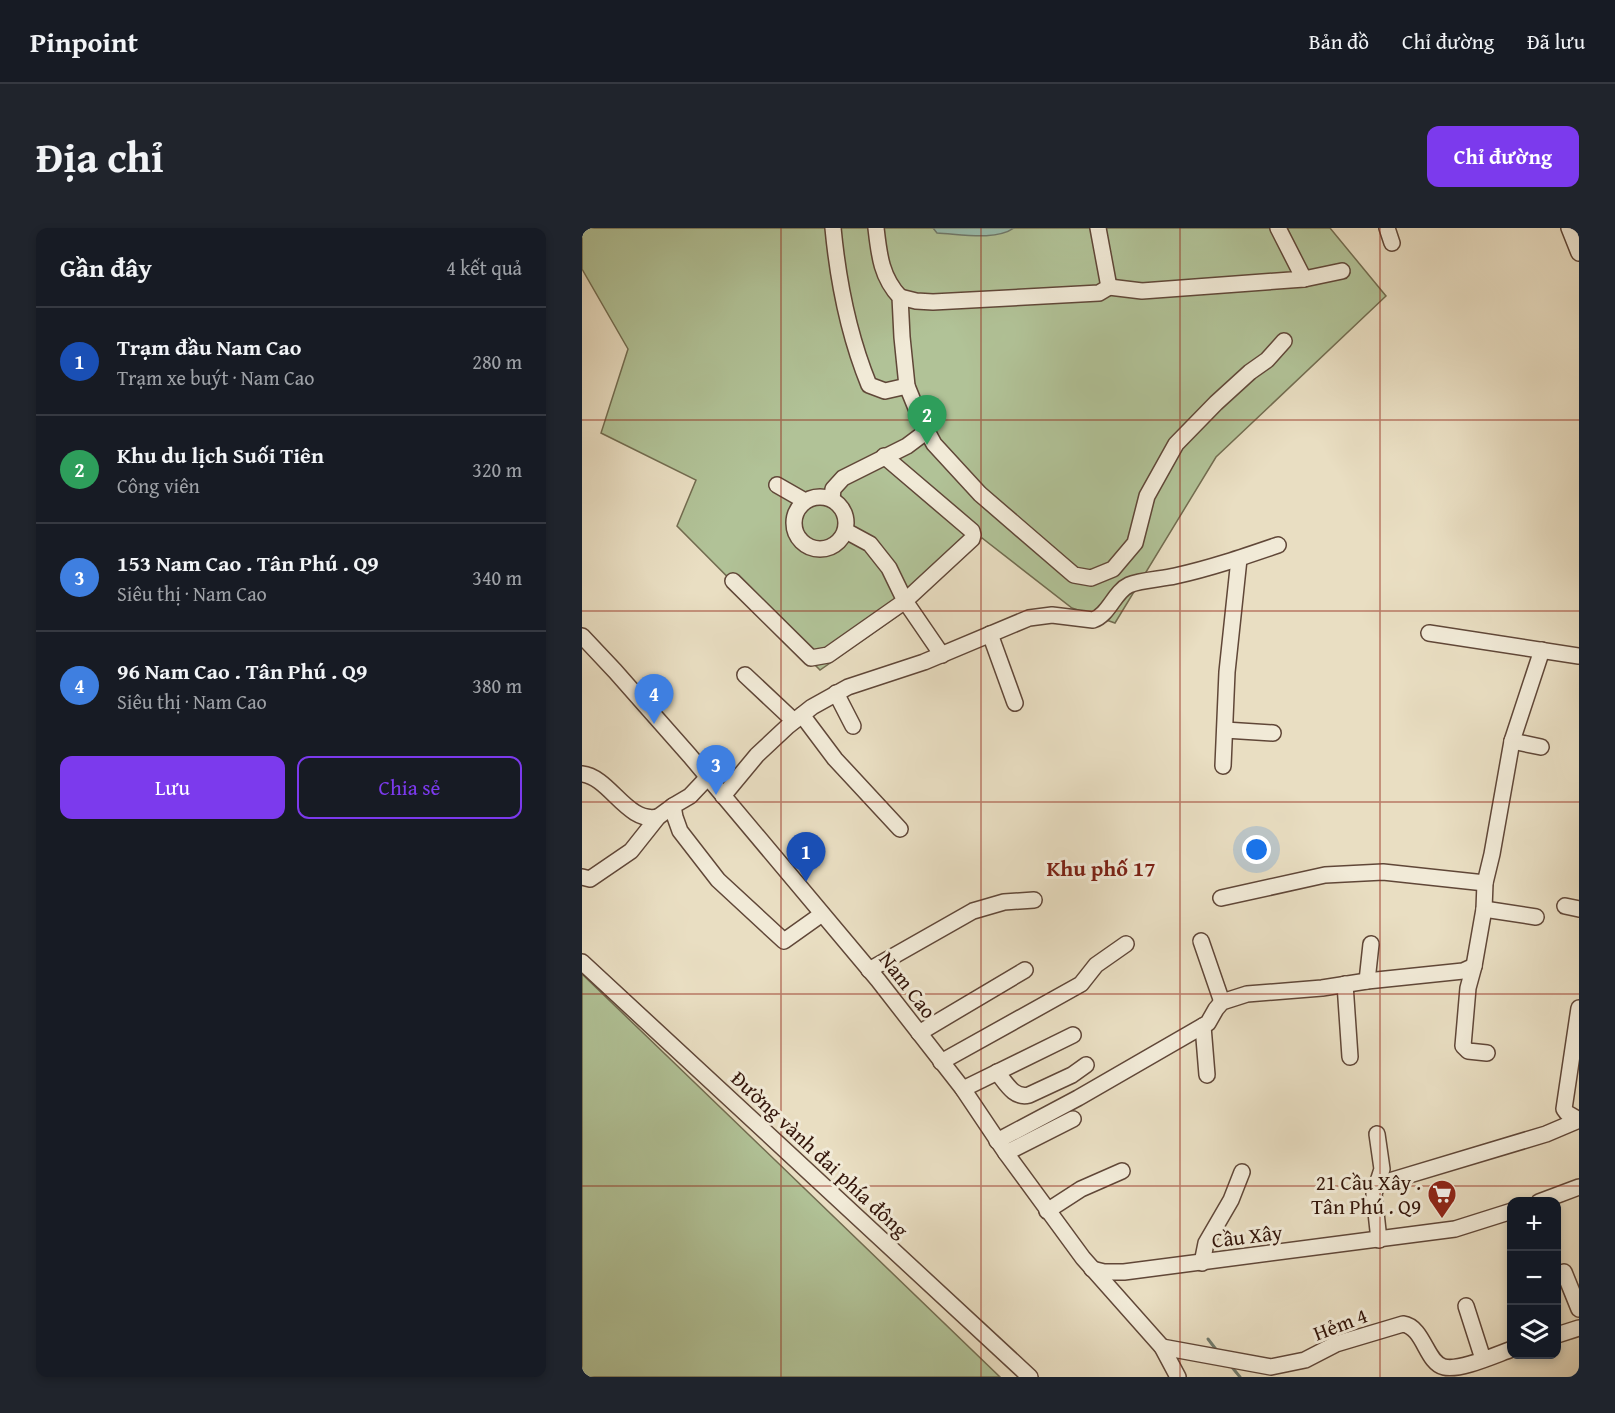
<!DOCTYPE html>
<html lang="vi">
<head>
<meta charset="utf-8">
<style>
	:root { --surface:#171b24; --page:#20242c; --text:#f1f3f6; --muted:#9ea1a6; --line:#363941; --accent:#7c3aed }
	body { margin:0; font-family:"Gentium Book Plus",serif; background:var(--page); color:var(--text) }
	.controls { position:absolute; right:18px; bottom:18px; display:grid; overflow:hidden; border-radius:12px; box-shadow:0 3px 9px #0003 }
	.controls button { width:54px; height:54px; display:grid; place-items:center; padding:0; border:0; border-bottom:2px solid var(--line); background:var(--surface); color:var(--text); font:30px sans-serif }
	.you { position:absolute; left:675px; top:622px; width:21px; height:21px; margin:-15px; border:4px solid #fff; border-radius:50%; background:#1a73e8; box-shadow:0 0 0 9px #1a73e833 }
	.badge { display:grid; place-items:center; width:39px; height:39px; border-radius:50%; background:var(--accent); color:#fff; font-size:20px; font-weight:700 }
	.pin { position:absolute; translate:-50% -50px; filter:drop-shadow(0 2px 3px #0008) }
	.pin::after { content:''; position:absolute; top:32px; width:21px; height:18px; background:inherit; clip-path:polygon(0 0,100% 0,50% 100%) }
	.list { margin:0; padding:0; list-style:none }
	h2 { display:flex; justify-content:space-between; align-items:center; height:78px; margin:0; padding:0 24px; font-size:26px }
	h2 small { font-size:20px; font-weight:400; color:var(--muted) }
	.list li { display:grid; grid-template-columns:39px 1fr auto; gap:18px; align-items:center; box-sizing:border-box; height:108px; padding:0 24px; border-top:2px solid var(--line) }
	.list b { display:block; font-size:22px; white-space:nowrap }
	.list p { margin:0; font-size:20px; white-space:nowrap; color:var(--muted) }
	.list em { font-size:20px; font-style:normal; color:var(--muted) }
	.actions { display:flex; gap:12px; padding:18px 24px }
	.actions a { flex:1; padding:14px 0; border:2px solid var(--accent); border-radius:12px; text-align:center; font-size:21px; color:var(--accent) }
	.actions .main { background:var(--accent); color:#fff }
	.icon { flex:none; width:33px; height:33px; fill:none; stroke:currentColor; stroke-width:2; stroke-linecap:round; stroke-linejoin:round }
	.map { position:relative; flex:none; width:997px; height:1149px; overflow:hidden; border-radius:12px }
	header { display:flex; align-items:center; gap:36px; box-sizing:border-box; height:84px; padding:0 30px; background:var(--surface); border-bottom:2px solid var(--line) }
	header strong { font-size:28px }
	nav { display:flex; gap:33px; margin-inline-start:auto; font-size:21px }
	.intro { display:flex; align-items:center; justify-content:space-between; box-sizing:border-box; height:144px; padding:0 36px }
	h1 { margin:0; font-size:42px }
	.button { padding:15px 27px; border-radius:12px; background:var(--accent); color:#fff; font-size:21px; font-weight:700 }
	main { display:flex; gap:36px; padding:0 36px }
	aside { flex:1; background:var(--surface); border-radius:12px; box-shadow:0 3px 9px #0003 }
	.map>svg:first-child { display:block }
</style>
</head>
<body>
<header>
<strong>Pinpoint</strong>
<nav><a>Bản đồ</a><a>Chỉ đường</a><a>Đã lưu</a></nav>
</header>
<div class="intro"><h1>Địa chỉ</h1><a class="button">Chỉ đường</a></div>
<main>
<aside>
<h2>Gần đây<small>4 kết quả</small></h2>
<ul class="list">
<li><span class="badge" style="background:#1a4fb4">1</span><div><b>Trạm đầu Nam Cao</b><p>Trạm xe buýt · Nam Cao</p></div><em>280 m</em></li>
<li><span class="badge" style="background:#2e9e5b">2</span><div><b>Khu du lịch Suối Tiên</b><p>Công viên</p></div><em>320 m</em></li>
<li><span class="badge" style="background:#3f7fe0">3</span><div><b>153 Nam Cao . Tân Phú . Q9</b><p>Siêu thị · Nam Cao</p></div><em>340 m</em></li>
<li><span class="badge" style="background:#3f7fe0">4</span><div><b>96 Nam Cao . Tân Phú . Q9</b><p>Siêu thị · Nam Cao</p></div><em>380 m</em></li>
</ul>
<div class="actions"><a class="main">Lưu</a><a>Chia sẻ</a></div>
</aside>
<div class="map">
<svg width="997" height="1149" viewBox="0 0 997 1149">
	<rect width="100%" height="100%" fill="#e9dec2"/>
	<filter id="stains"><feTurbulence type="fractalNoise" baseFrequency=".00333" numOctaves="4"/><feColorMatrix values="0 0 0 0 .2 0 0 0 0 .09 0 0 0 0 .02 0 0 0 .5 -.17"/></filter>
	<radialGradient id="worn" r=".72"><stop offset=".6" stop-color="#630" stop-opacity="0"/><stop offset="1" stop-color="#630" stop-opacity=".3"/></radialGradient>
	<g fill="#b1c297" stroke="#726c50" stroke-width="1.5">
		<path d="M0,0H748L804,68L634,229L533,395L490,380L400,310L320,385L238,442L95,298L114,252L19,205L46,121L0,41Z"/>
		<path d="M0,746L418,1149H0Z"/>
	</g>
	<path fill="#99bdae" stroke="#707a6c" stroke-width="1.5" d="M351,0H432C414,13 378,6 355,5Z"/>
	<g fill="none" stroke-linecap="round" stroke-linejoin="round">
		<g stroke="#707a6c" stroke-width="3">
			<path d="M626,1111L636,1124"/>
			<path d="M649,1138L658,1149"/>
		</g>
		<g stroke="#604738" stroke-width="18">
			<g id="minor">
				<path d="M251,0C256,53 267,108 287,157L303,163L325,158"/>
				<path d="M294,0C297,26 299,49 318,69L320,109L325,158L338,190L352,216L398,266L492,347L509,350L531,341L553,315L565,268L594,216L634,175L668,144L685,132L702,113"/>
				<path d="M805,0L810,15"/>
				<path d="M987,0L997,25"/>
				<path d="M722,51L760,43"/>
				<path d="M527,59L560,63L722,51L696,0"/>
				<path d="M318,69L334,73L351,74L517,65L527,59L516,0"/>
				<path d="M302,228L390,303L391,307L390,311L323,373L360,427"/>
				<path d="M195,257L223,273"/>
				<circle cx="238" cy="295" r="26"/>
				<path d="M250,271L251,261L261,250L325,218L345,203"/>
				<path d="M151,353L229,430L246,427L323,373L307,340L288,316L264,303"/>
				<path d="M847,405L997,428"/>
				<path d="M408,406L433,475"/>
				<path d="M0,408L33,443L108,528L296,752L381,861L424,925L501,1030L580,1119L596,1149"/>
				<path d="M163,447L212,493"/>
				<path d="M254,465L271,498"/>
				<path d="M220,487L253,531L318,601"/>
				<path d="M643,502L691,505"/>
				<path d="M930,513L959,519"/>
				<path d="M641,538L645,444L657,331"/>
				<path d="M0,546C28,549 45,596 76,589"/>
				<path d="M126,549L108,568L91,578L93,589L98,603L136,652L202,713L240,686"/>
				<path d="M141,568L175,527L206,498L230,479L266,459L342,434L447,390L470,387L511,392C527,387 532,364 547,357C558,352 580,351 593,348C629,340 661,329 696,317"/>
				<path d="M0,649L8,651L49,623L76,589L91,578"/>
				<path d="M639,670L743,647L801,644L903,655"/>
				<path d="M983,678L997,681"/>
				<path d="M902,681L954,689"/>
				<path d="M619,713L640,774"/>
				<path d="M0,734L448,1149"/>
				<path d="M287,742L391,683L422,674L452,672"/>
				<path d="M785,753L789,716"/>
				<path d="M763,756L768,829"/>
				<path d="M997,780L982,881L985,885L997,892"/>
				<path d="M621,798L625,847"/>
				<path d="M337,805L443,742"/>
				<path d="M905,825L886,823L881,818L886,760L892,738L902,681L903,655L910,626L930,513L960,422"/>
				<path d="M359,834L499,756L514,737L544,716"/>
				<path d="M415,844C424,855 432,871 447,867L490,847L504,837"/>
				<path d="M381,861L491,807"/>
				<path d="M795,906L800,941L792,966L797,1012"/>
				<path d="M415,913L496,870L626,795L634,781L640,774L665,766L740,760L785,753L881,743L892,738"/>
				<path d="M424,925L491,891"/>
				<path d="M794,957L964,906L997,892"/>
				<path d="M957,974L997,959"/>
				<path d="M465,983L499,961L540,943"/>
				<path d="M620,1035L624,1015L649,972L660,944"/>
				<path d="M510,1041L522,1044H542L873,1001L930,983"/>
				<path d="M982,1044L997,1081"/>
				<path d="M884,1078L901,1131"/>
				<path d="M975,1107L997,1100"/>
				<path d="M580,1119L689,1139L723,1132L754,1116L821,1096C842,1099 844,1135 862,1139C878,1143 913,1127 930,1121"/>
			</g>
		</g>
		<use href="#minor" stroke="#f1ead7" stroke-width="15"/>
	</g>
	<path fill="none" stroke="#8f2418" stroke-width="1.5" stroke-opacity="0.55" d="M199,0V1149M399,0V1149M598,0V1149M798,0V1149M0,192H997M0,383H997M0,574H997M0,766H997M0,958H997"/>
	<defs>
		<g id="supermarket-pin" transform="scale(1.5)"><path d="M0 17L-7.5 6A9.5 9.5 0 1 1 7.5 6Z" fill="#8f2418" stroke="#f1ead7"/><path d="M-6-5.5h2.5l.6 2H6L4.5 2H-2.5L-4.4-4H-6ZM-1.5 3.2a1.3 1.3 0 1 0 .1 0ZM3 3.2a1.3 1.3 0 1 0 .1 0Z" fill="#fff"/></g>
	</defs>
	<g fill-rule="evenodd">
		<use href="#supermarket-pin" x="860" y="966"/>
	</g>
	<g text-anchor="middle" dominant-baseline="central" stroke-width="6" stroke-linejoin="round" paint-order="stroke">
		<g font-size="21" fill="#33150a" stroke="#f1ead7">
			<text transform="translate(326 757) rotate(52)">Nam Cao</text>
			<text transform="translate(238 926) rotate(43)">Đường vành đai phía đông</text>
			<text transform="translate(665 1008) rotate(-7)">Cầu Xây</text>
			<text transform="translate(758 1096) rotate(-21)">Hẻm 4</text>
		</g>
		<g font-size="21" fill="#33150a" stroke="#f1ead7" text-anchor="end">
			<text x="839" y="954">21 Cầu Xây .<tspan x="839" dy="24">Tân Phú . Q9</tspan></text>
		</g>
		<g font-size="22" font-weight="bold" fill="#7a1f14" stroke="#f1ead7">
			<text x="519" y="640">Khu phố 17</text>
		</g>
	</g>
	<rect width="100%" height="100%" filter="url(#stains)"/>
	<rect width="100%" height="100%" fill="url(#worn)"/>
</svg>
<div class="controls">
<button>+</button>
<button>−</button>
<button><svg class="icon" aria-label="layers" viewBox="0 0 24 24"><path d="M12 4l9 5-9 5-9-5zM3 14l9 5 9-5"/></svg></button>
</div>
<div class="you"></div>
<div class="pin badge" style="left:224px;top:654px;background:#1a4fb4">1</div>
<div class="pin badge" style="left:345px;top:217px;background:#2e9e5b">2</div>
<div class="pin badge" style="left:134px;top:567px;background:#3f7fe0">3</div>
<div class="pin badge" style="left:72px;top:496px;background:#3f7fe0">4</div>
</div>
</main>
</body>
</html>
